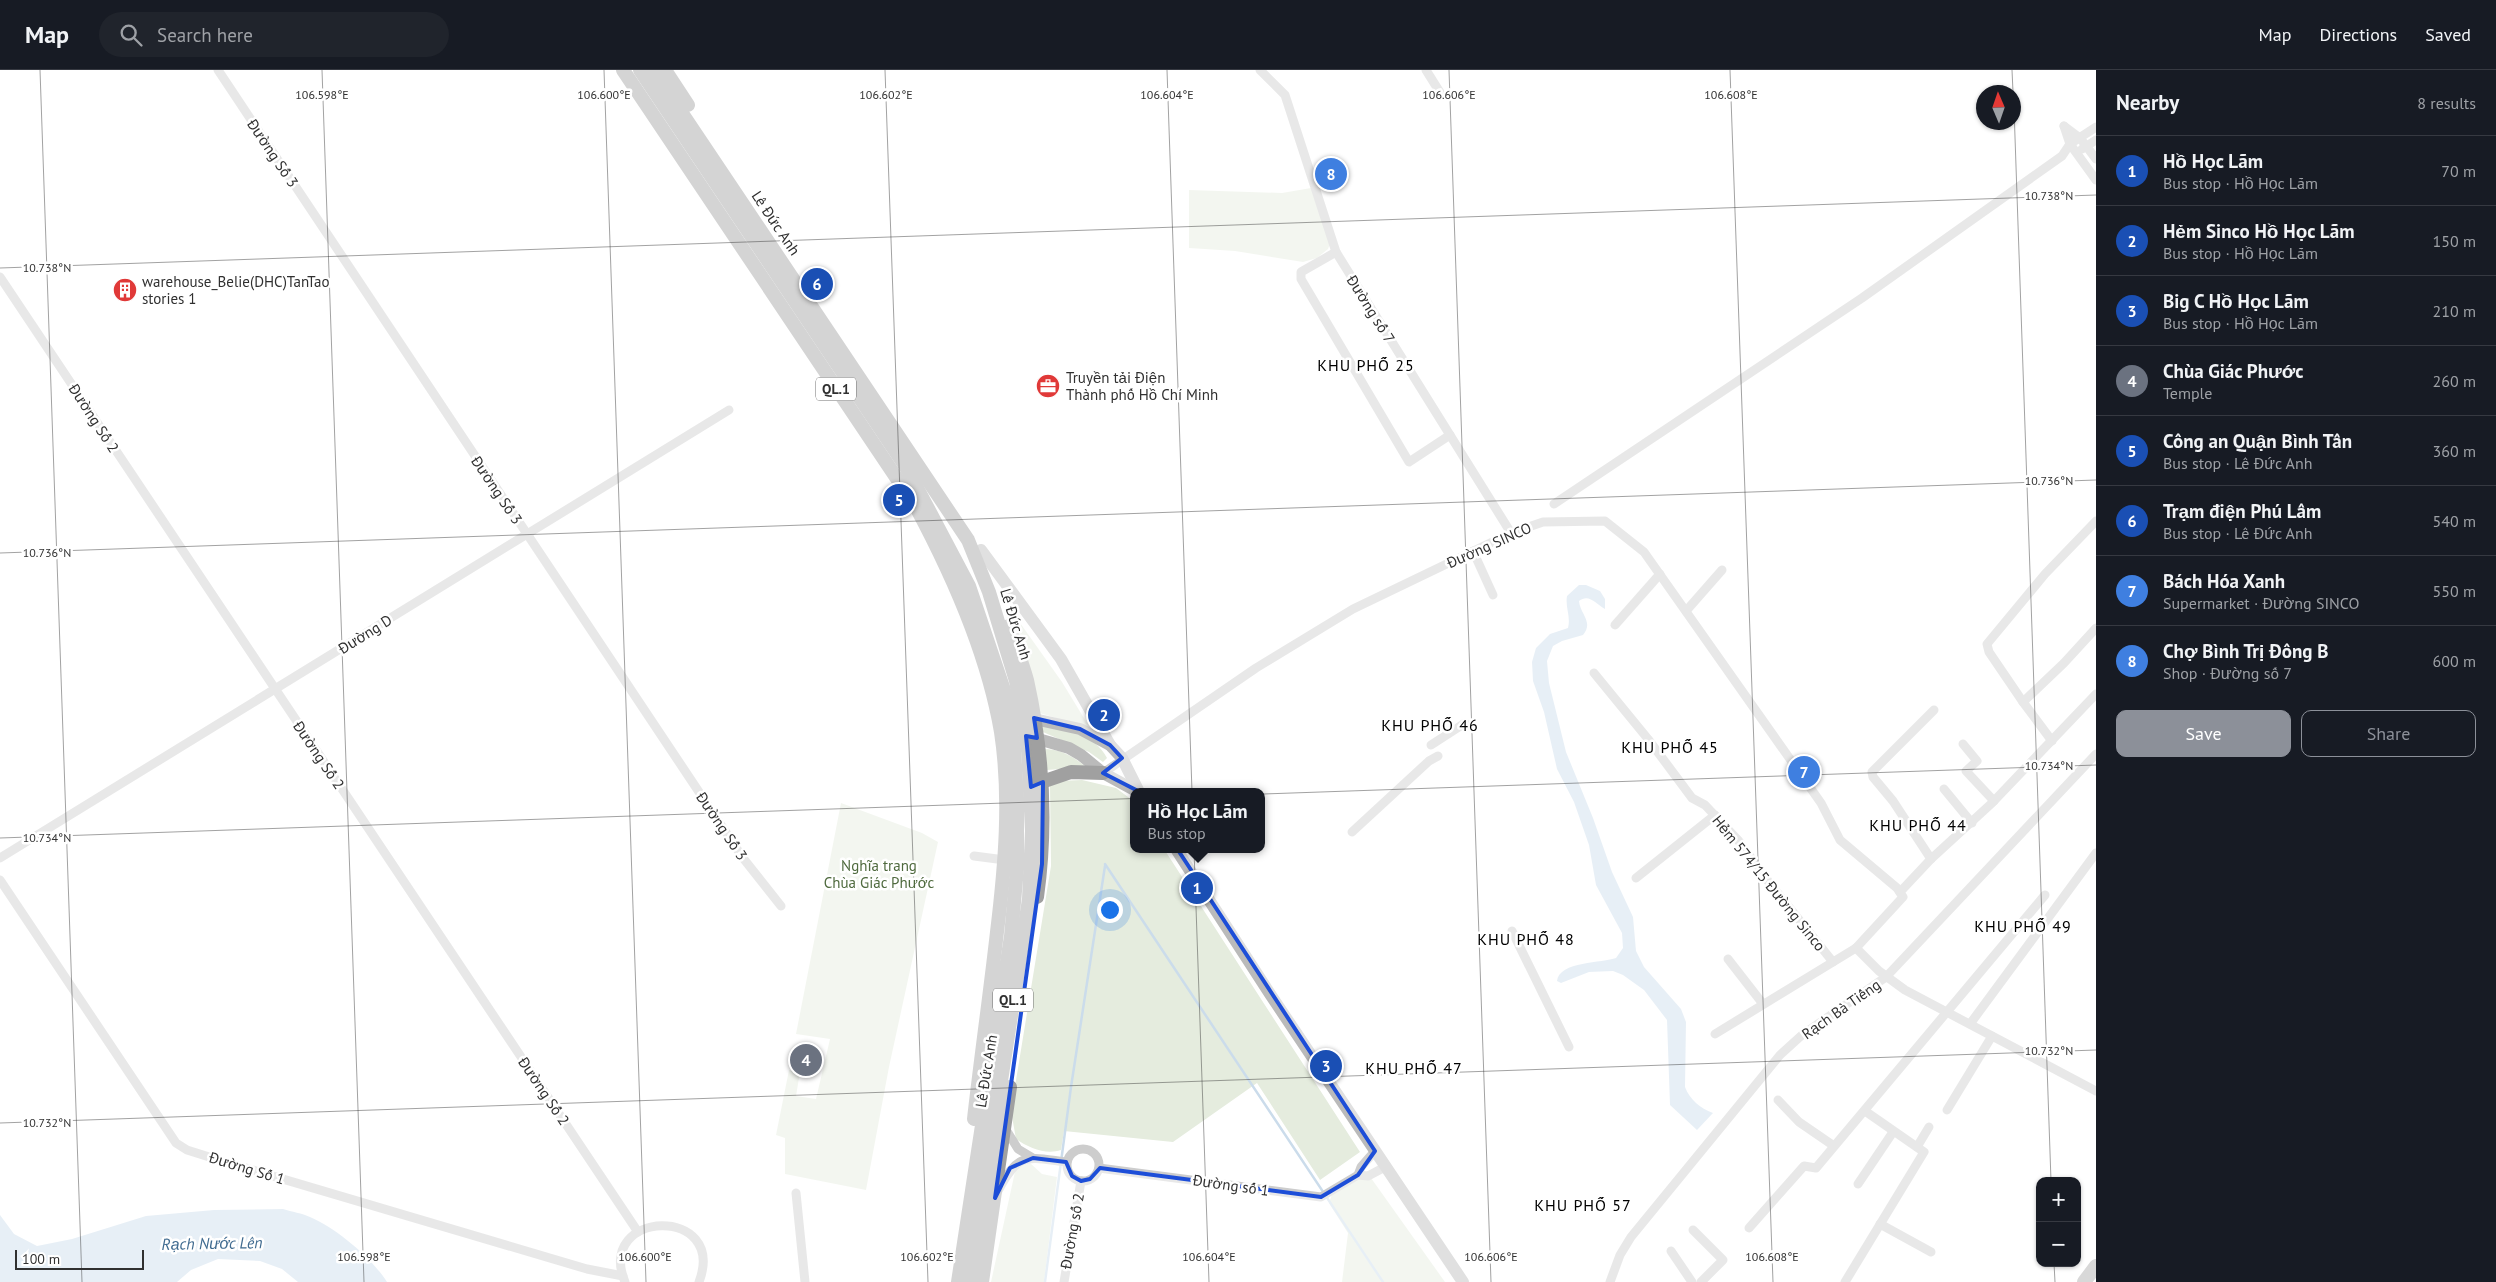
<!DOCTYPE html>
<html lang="en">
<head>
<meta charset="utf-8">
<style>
	:root { --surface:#171b24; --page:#20242c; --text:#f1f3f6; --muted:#9ea1a6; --line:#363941; --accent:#8c9099 }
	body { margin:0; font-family:"PT Sans",sans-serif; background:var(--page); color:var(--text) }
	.controls { position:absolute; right:15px; bottom:15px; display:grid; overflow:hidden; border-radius:10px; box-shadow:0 1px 4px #0004 }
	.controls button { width:45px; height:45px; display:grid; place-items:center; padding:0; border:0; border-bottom:1px solid var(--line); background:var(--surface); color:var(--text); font:25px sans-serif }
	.compass { position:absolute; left:1976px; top:15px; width:45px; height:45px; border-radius:50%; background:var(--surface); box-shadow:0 1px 4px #0004; rotate:358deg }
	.scale { position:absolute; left:15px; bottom:12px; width:129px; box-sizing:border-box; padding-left:5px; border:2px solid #303030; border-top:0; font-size:14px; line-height:18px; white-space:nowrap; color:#303030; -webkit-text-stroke:4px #fff; paint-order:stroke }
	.you { position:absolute; left:1109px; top:839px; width:18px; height:18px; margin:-12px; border:4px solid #fff; border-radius:50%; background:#1a73e8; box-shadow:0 0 0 8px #1a73e833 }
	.badge { display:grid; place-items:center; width:32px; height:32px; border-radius:50%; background:var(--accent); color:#fff; font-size:16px; font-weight:700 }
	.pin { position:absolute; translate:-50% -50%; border:2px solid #fff; box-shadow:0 1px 5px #0006 }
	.popup { position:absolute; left:1130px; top:718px; width:135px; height:65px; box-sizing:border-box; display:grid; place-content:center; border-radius:10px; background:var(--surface); filter:drop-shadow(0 1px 4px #0005); font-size:16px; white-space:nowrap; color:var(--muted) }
	.popup b { font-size:19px; color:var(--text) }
	.popup::after { content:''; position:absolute; left:50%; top:100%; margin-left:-10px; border:10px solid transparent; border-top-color:var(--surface) }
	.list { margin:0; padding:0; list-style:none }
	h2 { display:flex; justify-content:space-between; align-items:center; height:65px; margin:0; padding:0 20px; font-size:21px }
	h2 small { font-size:16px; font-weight:400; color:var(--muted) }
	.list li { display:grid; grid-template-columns:32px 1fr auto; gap:15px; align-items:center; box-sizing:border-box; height:70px; padding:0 20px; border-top:1px solid var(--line) }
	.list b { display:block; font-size:19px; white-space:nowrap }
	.list p { margin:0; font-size:16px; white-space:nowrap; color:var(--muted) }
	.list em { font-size:16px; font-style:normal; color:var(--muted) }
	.actions { display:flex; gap:10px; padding:15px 20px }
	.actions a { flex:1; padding:11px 0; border:1px solid var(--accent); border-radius:10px; text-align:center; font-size:18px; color:var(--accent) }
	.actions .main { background:var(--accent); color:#fff }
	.icon { flex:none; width:28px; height:28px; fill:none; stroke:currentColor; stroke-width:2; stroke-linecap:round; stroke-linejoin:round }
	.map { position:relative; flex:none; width:2096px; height:1212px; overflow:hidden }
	header { display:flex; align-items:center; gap:30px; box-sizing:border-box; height:70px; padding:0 25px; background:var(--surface); border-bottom:1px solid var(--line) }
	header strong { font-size:24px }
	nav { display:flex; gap:28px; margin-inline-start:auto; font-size:18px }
	.search { width:350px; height:45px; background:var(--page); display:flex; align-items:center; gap:12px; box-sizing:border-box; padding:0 18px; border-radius:28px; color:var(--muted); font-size:19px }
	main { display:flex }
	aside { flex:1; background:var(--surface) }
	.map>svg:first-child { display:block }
</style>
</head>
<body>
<header>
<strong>Map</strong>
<div class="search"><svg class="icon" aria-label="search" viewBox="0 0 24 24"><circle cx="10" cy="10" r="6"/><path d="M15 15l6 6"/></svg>Search here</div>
<nav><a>Map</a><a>Directions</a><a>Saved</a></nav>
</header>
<main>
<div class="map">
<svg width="2096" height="1212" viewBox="0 0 2096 1212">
	<rect width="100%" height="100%" fill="#fff"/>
	<g fill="#e5ecde">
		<path d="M1311,118L1330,174L1328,179L1317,188L1303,192L1235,181L1189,178V120L1282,123Z"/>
		<path d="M1013,543L1062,612L1090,658L1036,642Z"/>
		<path d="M1043,656C1068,661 1094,663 1107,688L1103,692L1089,682L1043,662Z"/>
		<path d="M1043,679C1060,679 1073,686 1086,697L1047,700Z"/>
		<path d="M1082,710L1116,718L1132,730L1133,779H1164L1360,1082L1320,1110L1257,1013L1173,1072L1064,1061L1061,1080C1046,1085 1029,1078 1016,1069L1011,1041L1051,796L1050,715L1059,711Z"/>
		<path d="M841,733L922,763L938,772L889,997L866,1120L785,1104V1068L776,1065L789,1000L800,1002L796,1026L816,1029L830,969L796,964Z"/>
		<path d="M1029,1092L1042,1104L1057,1107L1044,1212H991L1016,1097Z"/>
		<path d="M1360,1107L1371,1108L1445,1212H1342L1348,1163L1329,1133L1332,1124Z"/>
	</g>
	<g fill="#cbdceb">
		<path d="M1579,515H1586L1600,521L1605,529V539C1596,534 1589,523 1579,531C1580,544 1594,552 1583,565L1562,571L1553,576L1547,591L1549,613L1566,682L1593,748L1612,802L1633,847L1636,881L1644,897L1681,939L1686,952L1685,1017C1690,1030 1700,1038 1713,1043L1697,1060L1670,1035L1667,950L1644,920L1623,905L1613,901L1589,902L1561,913L1557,911C1559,891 1603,893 1616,888L1623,878L1622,863L1596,815L1589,775L1574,732L1557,699L1544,642L1533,611L1532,592L1536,578L1550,564L1568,558C1571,547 1565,537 1567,526Z"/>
		<path d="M283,1139C292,1142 302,1143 310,1147C336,1158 372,1188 387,1212H298L282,1199L260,1191L218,1189L191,1200L177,1212H0V1145L14,1164L37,1176L72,1169L146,1146L214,1140Z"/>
	</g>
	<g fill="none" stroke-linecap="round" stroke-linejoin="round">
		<g stroke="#cbdceb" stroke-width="2.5">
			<path d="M1105,794L1383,1212"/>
			<path d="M1045,1212L1071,1017L1105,796"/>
		</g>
		<g stroke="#cdcdcd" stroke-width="9">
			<path d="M218,0L743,788L781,836"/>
			<path d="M1260,0L1285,25L1336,182L1511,463"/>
			<path d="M1426,0L1441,24"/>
			<path d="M2064,56L2070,74L2096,110"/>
			<path d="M2064,56L2080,68L2096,89"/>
			<path d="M2082,79L2096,70"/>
			<path d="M1336,182L1301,202V209L1409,392L1450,365"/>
			<path d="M0,207L638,1162"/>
			<path d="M1554,434L1862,228L2062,86L2070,74L2096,57"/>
			<path d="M1473,481L1493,525"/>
			<path d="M1686,541L1722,500"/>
			<path d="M1615,555L1660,504"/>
			<path d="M2023,632L1989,582L1987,574L2045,504L2096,451"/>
			<path d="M2052,671L2023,632L2064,593L2096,558"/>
			<path d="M1963,674L1977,691L1966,701L1994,731"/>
			<path d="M1431,675L1465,653"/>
			<path d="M1103,703L1256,598L1353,539L1511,463L1543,452L1605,451L1644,482L1821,733L1840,770L1897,818L1903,827L1856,878L1833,892L1768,811L1738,770L1705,735L1692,728L1648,669L1594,603"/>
			<path d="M1944,719L1972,753"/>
			<path d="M1352,762L1429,691L1438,686"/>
			<path d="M974,786L1005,790"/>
			<path d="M0,788L729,340"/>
			<path d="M1931,789L1893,731L1873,707L1872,702L1934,640"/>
			<path d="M1636,808L1715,745"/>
			<path d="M0,810L176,1073L187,1080L222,1091L587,1199L623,1206"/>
			<path d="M1900,822L1931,789L1992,733L2096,624"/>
			<path d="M1512,861L1569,977"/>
			<path d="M1856,878L1879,901L1905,920L2096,1021"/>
			<path d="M1728,889L1763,934"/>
			<path d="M1970,954L2096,783"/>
			<path d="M1715,964L1833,892"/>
			<path d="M1778,1030L1799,1052L1834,1076"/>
			<path d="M1947,1040L1992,966"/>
			<path d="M1005,1058L1018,1079L1033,1088"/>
			<path d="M1917,1077L1929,1057"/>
			<circle cx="1083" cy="1095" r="16"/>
			<path d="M1099,1098L1321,1127L1358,1105L1368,1106L1385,1097"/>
			<path d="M1358,1105L1361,1097L1375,1081"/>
			<path d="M1858,1114L1893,1062"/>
			<path d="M998,1121C1019,1081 1026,1087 1067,1092"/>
			<path d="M796,1123L805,1212"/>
			<path d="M1880,1154L1931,1182"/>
			<path d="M1749,1158L1804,1096L1816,1098L2045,825"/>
			<path d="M1693,1160L1723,1190L1701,1212"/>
			<path d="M1671,1181L1692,1212"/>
			<path d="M625,1212C595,1139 728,1135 699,1212"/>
			<path d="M1064,1212L1081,1111"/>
			<path d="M1610,1212L1620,1185L1631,1167L1780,985L1802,965L1886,907L2096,684"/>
			<path d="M1845,1212L1924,1082L1865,1041"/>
		</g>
		<g stroke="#bababa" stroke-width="12">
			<path d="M981,480L1061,589L1110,675L1122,688L1139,722"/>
			<path d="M1025,647L1080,659L1110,675"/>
			<path d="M1028,666L1069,678L1081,685L1103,703L1138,722"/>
			<path d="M1176,779L1270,924L1463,1212"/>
		</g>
		<path stroke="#a8a8a8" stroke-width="14" d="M2084,1212L2096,1196"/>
		<g stroke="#a0a0a0" stroke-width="14">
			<path d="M623,0L916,437C952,504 988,586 1001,662C1011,728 1005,796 997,862C990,924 981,987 974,1049"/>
			<path d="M640,0L906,397L969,516L1005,623L1014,679L1017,728V799L1011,866L958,1212"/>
			<path d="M653,0L968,470L989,522L1016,611L1028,681L1032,761L1029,829L970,1212"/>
			<path d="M665,0L688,35"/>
			<path d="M1009,556C1015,574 1022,592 1027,610C1043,682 1047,755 1037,827"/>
			<path d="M1036,714L1071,702L1103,703"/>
			<path d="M982,1212L1010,1017"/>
		</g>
	</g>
	<path d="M0 0H2096V1212H0ZM1034,648L1080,659L1110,675L1122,688L1103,703L1140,722L1375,1081L1358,1105L1321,1127L1100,1098L1090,1109L1081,1111L1072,1106L1066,1092L1033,1088L1010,1098L995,1128L1042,794L1043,712L1031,717L1026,666L1037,668Z" fill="#fff" fill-opacity=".55" fill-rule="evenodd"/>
	<path fill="none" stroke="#1d4ed8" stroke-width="4" stroke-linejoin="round" d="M1034,648L1080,659L1110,675L1122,688L1103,703L1140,722L1375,1081L1358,1105L1321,1127L1100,1098L1090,1109L1081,1111L1072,1106L1066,1092L1033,1088L1010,1098L995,1128L1042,794L1043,712L1031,717L1026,666L1037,668Z"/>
	<path fill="none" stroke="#303030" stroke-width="1" stroke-opacity="0.45" d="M40,0L82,1212M322,0L364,1212M604,0L646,1212M885,0L928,1212M1167,0L1209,1212M1449,0L1491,1212M1730,0L1773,1212M2012,0L2013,22M2014,38L2051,1111M0,198L2096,125M0,483L2096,410M0,768L2096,695M0,1053L2096,980M2054,1193L2055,1212"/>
	<defs>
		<g id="building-disc" transform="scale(1.25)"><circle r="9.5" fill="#e03938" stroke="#fff"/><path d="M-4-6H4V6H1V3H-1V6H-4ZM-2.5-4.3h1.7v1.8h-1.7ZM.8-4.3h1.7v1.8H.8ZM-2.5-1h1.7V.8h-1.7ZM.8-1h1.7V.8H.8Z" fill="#fff"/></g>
		<g id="office-disc" transform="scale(1.25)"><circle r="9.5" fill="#e03938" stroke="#fff"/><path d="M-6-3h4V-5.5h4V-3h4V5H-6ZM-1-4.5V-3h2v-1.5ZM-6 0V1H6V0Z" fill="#fff"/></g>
	</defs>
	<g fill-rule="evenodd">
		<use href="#building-disc" x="125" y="220"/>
		<use href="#office-disc" x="1048" y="316"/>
	</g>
	<g text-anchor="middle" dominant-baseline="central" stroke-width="5" stroke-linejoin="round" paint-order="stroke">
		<g fill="#fff" stroke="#6e6e6e" stroke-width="1">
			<rect x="816" y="307.5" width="40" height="23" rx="4"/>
			<rect x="993" y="918.5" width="40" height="23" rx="4"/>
		</g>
		<g font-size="14" font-weight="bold" fill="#303030">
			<text x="836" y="319">QL.1</text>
			<text x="1013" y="930">QL.1</text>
		</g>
		<g font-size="15" fill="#303030" stroke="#fff">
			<text transform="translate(273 83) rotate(56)">Đường Số 3</text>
			<text transform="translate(776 153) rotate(56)">Lê Đức Anh</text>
			<text transform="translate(1371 239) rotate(58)">Đường số 7</text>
			<text transform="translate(94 348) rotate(57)">Đường Số 2</text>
			<text transform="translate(497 420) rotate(56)">Đường Số 3</text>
			<text transform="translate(1489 475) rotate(-24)">Đường SINCO</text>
			<text transform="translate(1016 554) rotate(73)">Lê Đức Anh</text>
			<text transform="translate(365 564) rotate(-32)">Đường D</text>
			<text transform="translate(319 685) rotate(56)">Đường Số 2</text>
			<text transform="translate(722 756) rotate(56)">Đường Số 3</text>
			<text transform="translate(1769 813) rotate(51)">Hẻm 574/15 Đường Sinco</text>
			<text transform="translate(1841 939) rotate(-35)">Rạch Bà Tiếng</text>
			<text transform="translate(986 1001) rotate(-81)">Lê Đức Anh</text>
			<text transform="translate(544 1021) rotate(56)">Đường Số 2</text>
			<text transform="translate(247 1098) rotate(17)">Đường Số 1</text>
			<text transform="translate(1231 1115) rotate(8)">Đường số 1</text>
			<text transform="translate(1072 1161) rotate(-80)">Đường số 2</text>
		</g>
		<g font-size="15" fill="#303030" stroke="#fff" text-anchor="start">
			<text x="142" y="211">warehouse_Belie(DHC)TanTao<tspan x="142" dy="17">stories 1</tspan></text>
			<text x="1066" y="307">Truyền tải Điện<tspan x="1066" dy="17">Thành phố Hồ Chí Minh</tspan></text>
		</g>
		<g font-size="15" fill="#4f6a3e" stroke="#fff">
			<text x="879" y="795">Nghĩa trang<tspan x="879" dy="17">Chùa Giác Phước</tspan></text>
		</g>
		<g font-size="16" letter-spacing="1" fill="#000" stroke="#fff">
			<text x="1366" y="295">KHU PHỐ 25</text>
			<text x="1430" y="655">KHU PHỐ 46</text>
			<text x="1670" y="677">KHU PHỐ 45</text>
			<text x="1918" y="755">KHU PHỐ 44</text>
			<text x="2023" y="856">KHU PHỐ 49</text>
			<text x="1526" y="869">KHU PHỐ 48</text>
			<text x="1414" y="998">KHU PHỐ 47</text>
			<text x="1583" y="1135">KHU PHỐ 57</text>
		</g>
		<g font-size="16" font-style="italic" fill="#406b90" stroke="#fff">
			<text transform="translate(212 1173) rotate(-1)">Rạch Nước Lên</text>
		</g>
	</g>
	<g font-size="12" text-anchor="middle" fill="#303030" stroke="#fff" stroke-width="5" stroke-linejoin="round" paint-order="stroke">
		<text x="322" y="29">106.598°E</text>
		<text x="604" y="29">106.600°E</text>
		<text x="886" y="29">106.602°E</text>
		<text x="1167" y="29">106.604°E</text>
		<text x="1449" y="29">106.606°E</text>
		<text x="1731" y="29">106.608°E</text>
		<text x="2049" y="130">10.738°N</text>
		<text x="47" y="202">10.738°N</text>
		<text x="2049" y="415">10.736°N</text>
		<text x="47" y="487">10.736°N</text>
		<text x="2049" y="700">10.734°N</text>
		<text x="47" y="772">10.734°N</text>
		<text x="2049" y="985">10.732°N</text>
		<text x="47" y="1057">10.732°N</text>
		<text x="364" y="1191">106.598°E</text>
		<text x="645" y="1191">106.600°E</text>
		<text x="927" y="1191">106.602°E</text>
		<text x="1209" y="1191">106.604°E</text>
		<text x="1491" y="1191">106.606°E</text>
		<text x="1772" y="1191">106.608°E</text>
	</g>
</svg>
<div class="controls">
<button>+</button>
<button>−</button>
</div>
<svg class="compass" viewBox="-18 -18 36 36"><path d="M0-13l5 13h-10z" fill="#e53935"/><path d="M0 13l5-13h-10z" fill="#9ea1a6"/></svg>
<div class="scale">100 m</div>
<div class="you"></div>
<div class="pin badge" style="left:1197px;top:818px;background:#1a4fb4">1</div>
<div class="popup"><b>Hồ Học Lãm</b>Bus stop</div>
<div class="pin badge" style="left:1104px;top:645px;background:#1a4fb4">2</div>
<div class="pin badge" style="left:1326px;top:996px;background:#1a4fb4">3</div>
<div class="pin badge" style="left:806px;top:990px;background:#6b7280">4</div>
<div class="pin badge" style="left:899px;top:430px;background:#1a4fb4">5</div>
<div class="pin badge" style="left:817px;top:214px;background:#1a4fb4">6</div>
<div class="pin badge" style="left:1804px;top:702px;background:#3f7fe0">7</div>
<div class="pin badge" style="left:1331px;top:104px;background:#3f7fe0">8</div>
</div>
<aside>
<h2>Nearby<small>8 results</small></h2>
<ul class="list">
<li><span class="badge" style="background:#1a4fb4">1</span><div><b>Hồ Học Lãm</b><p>Bus stop · Hồ Học Lãm</p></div><em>70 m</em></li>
<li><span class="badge" style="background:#1a4fb4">2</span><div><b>Hẻm Sinco Hồ Học Lãm</b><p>Bus stop · Hồ Học Lãm</p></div><em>150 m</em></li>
<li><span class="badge" style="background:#1a4fb4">3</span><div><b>Big C Hồ Học Lãm</b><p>Bus stop · Hồ Học Lãm</p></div><em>210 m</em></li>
<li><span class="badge" style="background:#6b7280">4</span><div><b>Chùa Giác Phước</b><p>Temple</p></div><em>260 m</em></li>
<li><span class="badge" style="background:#1a4fb4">5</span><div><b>Công an Quận Bình Tân</b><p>Bus stop · Lê Đức Anh</p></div><em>360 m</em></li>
<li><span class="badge" style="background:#1a4fb4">6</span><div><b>Trạm điện Phú Lâm</b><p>Bus stop · Lê Đức Anh</p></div><em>540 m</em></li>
<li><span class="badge" style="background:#3f7fe0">7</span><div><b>Bách Hóa Xanh</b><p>Supermarket · Đường SINCO</p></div><em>550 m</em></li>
<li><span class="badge" style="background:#3f7fe0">8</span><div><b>Chợ Bình Trị Đông B</b><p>Shop · Đường số 7</p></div><em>600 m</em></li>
</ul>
<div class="actions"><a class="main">Save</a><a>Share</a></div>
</aside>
</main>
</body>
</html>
